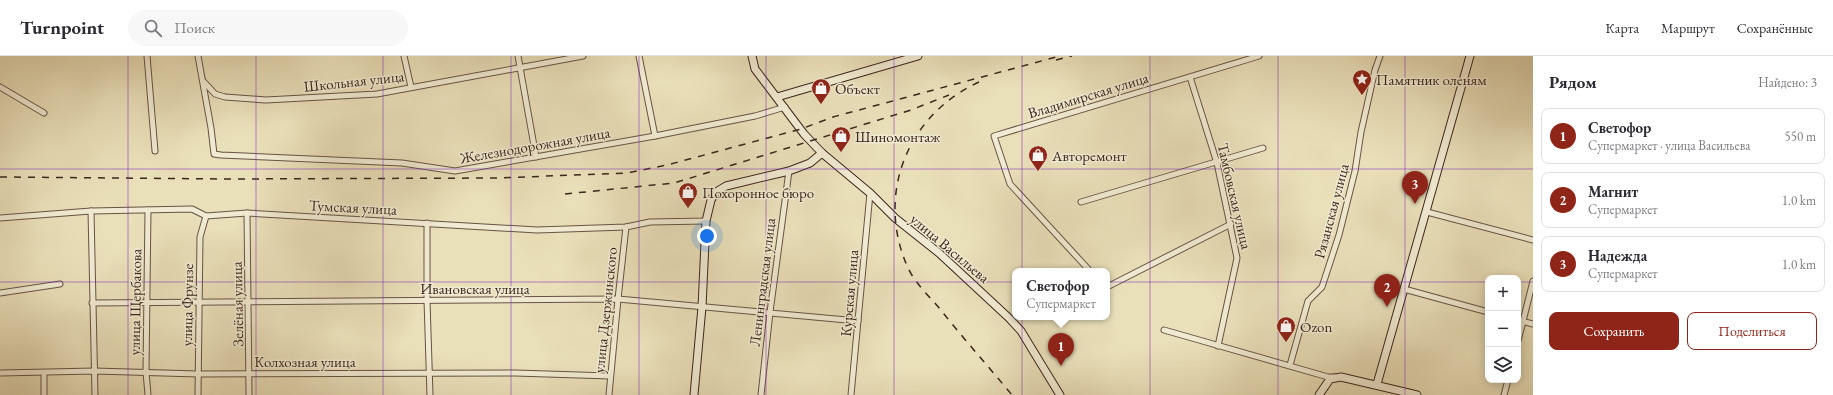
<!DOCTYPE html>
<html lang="ru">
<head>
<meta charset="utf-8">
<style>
	:root { --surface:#fff; --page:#f7f7f7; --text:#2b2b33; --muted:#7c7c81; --line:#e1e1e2; --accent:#8f2418 }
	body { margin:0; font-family:"EB Garamond",serif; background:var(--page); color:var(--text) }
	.controls { position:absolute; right:12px; bottom:12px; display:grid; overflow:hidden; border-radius:8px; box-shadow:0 2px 10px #0003 }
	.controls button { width:36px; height:36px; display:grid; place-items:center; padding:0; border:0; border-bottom:1px solid var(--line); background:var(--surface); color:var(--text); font:20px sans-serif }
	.you { position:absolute; left:707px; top:180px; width:14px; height:14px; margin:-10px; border:3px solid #fff; border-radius:50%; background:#1a73e8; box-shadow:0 0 0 6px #1a73e833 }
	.badge { display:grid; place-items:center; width:26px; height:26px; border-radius:50%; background:var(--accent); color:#fff; font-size:13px; font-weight:700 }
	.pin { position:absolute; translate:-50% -33px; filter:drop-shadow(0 1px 2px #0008) }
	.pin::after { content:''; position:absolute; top:21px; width:14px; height:12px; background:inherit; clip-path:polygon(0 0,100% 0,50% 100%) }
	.popup { position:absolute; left:1012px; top:212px; width:98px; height:52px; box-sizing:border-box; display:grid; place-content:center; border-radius:8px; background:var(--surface); filter:drop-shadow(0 1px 3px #0005); font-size:13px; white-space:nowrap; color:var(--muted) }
	.popup b { font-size:15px; color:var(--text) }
	.popup::after { content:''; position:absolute; left:50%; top:100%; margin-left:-8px; border:8px solid transparent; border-top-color:var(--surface) }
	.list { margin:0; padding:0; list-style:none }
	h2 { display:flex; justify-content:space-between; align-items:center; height:52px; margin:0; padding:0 16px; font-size:17px }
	h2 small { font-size:13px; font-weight:400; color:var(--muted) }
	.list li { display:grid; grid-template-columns:26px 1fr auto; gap:12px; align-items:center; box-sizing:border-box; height:56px; margin:0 8px 8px; padding:0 8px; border:1px solid var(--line); border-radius:8px }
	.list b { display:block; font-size:15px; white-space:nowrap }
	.list p { margin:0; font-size:13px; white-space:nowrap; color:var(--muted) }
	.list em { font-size:13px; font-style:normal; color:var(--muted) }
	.actions { display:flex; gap:8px; padding:12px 16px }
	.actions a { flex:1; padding:9px 0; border:1px solid var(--accent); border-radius:8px; text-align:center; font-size:14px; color:var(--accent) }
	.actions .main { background:var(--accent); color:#fff }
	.icon { flex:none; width:22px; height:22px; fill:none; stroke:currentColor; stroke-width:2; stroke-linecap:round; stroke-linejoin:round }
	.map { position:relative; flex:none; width:1533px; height:339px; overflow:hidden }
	header { display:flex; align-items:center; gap:24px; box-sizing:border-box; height:56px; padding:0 20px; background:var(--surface); border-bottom:1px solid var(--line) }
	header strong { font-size:19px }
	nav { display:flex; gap:22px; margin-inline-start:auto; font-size:14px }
	.search { width:280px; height:36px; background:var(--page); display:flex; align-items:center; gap:10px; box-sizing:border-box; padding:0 14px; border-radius:22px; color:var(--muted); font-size:15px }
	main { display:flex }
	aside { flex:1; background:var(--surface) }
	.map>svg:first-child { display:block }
</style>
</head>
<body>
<header>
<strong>Turnpoint</strong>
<div class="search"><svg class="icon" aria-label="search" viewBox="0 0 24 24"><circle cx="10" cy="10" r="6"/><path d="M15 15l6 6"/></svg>Поиск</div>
<nav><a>Карта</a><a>Маршрут</a><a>Сохранённые</a></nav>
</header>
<main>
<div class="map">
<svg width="1533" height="339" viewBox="0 0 1533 339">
	<rect width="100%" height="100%" fill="#e9dfb9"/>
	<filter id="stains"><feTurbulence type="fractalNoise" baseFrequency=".005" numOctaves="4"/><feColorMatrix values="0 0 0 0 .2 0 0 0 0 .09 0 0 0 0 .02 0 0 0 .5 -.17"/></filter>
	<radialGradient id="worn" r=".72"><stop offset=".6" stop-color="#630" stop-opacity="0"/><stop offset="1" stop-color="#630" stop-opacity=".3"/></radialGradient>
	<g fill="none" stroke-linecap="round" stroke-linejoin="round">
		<g stroke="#665444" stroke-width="7">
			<g id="street">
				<path d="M147,0L155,95"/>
				<path d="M198,0L211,72L214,98L221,99L402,107L455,115L655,80L755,60L785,51"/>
				<path d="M404,0L411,31"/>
				<path d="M518,0L536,101"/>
				<path d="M639,0L655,80"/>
				<path d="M1190,21L1217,107L1237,202L1218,290"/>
				<path d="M204,26L215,38L225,41L266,44L377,38L583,0"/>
				<path d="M0,31L44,57"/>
				<path d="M1081,146L1263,92"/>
				<path d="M91,155L95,339"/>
				<path d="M1427,156L1533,184"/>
				<path d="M247,157L249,339"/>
				<path d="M0,162L91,155L192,153L206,160L247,157L537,174L626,171L650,166L706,165"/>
				<path d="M427,167V244L430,339"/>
				<path d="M1090,215L1010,128L994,80L1259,0"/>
				<path d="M1107,231L1231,168"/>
				<path d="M1404,233L1488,256"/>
				<path d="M0,237L60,228"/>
				<path d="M92,247L618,243L858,265"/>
				<path d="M1518,264L1533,268"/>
				<path d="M1164,274L1328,321H1334"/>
				<path d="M1518,285L1533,225"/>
				<path d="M1290,309L1308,245L1322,231L1339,179L1355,115L1361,76L1375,14L1380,0"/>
				<path d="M0,317L95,315L198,318L515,317L610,320"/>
				<path d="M44,339V317"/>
				<path d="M148,339L146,316L148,154"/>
				<path d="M198,339L200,181L206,160"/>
				<path d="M609,339L618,243L626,171"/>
				<path d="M761,339L770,256L789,115"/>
				<path d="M851,339L870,137"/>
				<path d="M1504,339L1508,324"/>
			</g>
		</g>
		<g stroke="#3a261d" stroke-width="9">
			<g id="secondary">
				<path d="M752,0L755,13L804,78L822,97L870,137L895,162L939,197L1009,262L1021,275L1060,339"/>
				<path d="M777,41L918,0"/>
				<path d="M1377,328L1470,0"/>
				<path d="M694,339L702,251L706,165L711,144L716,136L726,130L789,115L810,107L822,97"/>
				<path d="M1319,339L1330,323L1341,321L1417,339"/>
			</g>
		</g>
		<use href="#street" stroke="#f1ead2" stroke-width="5"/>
		<use href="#secondary" stroke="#f1ead2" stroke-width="7"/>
		<g stroke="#3a261d" stroke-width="1.5" stroke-dasharray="7 7" stroke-linecap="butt">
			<path d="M1056,4L1072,0"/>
			<path d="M979,26C907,59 875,139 908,212C915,227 929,240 940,253C963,282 988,310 1012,339"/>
			<path d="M0,121L226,123L497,122L627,117L667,109L801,73L833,61L1060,0"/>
			<path d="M565,138L674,127L911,54L949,39"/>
		</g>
	</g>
	<path fill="none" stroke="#7b2cbf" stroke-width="1" stroke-opacity="0.55" d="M128,0V339M256,0V339M383,0V339M511,0V339M639,0V339M766,0V339M894,0V339M1022,0V339M1150,0V339M1278,0V339M1405,0V339M0,113H1533M0,226H1488M1518,226H1533"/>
	<defs>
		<g id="sight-pin" transform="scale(1)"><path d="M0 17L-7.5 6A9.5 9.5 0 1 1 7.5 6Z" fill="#8f2418" stroke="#f1ead2"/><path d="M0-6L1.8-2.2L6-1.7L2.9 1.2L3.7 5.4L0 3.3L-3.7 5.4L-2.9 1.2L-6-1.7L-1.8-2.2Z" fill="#fff"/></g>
		<g id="shop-pin" transform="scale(1)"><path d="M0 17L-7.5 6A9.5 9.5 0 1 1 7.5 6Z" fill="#8f2418" stroke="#f1ead2"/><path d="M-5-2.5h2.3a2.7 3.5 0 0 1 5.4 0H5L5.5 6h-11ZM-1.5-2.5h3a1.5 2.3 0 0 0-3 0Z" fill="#fff"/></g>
	</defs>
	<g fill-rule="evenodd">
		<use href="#sight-pin" x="1362" y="23"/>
		<use href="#shop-pin" x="821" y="32"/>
		<use href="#shop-pin" x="841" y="80"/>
		<use href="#shop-pin" x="1038" y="99"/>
		<use href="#shop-pin" x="688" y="136"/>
		<use href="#shop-pin" x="1286" y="270"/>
	</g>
	<g text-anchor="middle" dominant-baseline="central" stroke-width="3" stroke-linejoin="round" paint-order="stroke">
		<g font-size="15" fill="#3a261d" stroke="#f1ead2" text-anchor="start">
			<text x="1376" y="23">Памятник оленям</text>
			<text x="835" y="32">Объект</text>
			<text x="855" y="80">Шиномонтаж</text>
			<text x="1052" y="99">Авторемонт</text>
			<text x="702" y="136">Похоронное бюро</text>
			<text x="1300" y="270">Ozon</text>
		</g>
		<g font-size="15" fill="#3a261d" stroke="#f1ead2">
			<text transform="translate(354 25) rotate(-6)">Школьная улица</text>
			<text transform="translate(1088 39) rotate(-17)">Владимирская улица</text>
			<text transform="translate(535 89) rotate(-10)">Железнодорожная улица</text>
			<text transform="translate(1235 140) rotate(77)">Тамбовская улица</text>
			<text transform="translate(353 151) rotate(3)">Тумская улица</text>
			<text transform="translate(1331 155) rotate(-75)">Рязанская улица</text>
			<text transform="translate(950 192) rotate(40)">улица Васильева</text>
			<text transform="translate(762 226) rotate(-83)">Ленинградская улица</text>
			<text x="475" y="232">Ивановская улица</text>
			<text transform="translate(849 237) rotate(-85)">Курская улица</text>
			<text transform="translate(135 246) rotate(-89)">улица Щербакова</text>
			<text transform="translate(237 248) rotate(-91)">Зелёная улица</text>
			<text transform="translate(187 249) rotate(-89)">улица Фрунзе</text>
			<text transform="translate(605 254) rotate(-84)">улица Дзержинского</text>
			<text x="305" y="305">Колхозная улица</text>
		</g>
	</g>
	<rect width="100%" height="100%" filter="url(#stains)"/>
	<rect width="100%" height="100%" fill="url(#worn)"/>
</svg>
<div class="controls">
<button>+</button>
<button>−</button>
<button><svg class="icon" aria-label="layers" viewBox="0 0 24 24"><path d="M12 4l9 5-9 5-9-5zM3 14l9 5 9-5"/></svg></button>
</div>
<div class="you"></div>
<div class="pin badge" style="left:1061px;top:310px">1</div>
<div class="popup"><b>Светофор</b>Супермаркет</div>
<div class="pin badge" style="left:1387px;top:251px">2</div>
<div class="pin badge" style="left:1415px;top:148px">3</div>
</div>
<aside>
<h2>Рядом<small>Найдено: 3</small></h2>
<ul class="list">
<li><span class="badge">1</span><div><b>Светофор</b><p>Супермаркет · улица Васильева</p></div><em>550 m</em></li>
<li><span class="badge">2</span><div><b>Магнит</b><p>Супермаркет</p></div><em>1.0 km</em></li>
<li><span class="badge">3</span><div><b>Надежда</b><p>Супермаркет</p></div><em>1.0 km</em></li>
</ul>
<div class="actions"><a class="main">Сохранить</a><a>Поделиться</a></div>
</aside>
</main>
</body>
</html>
